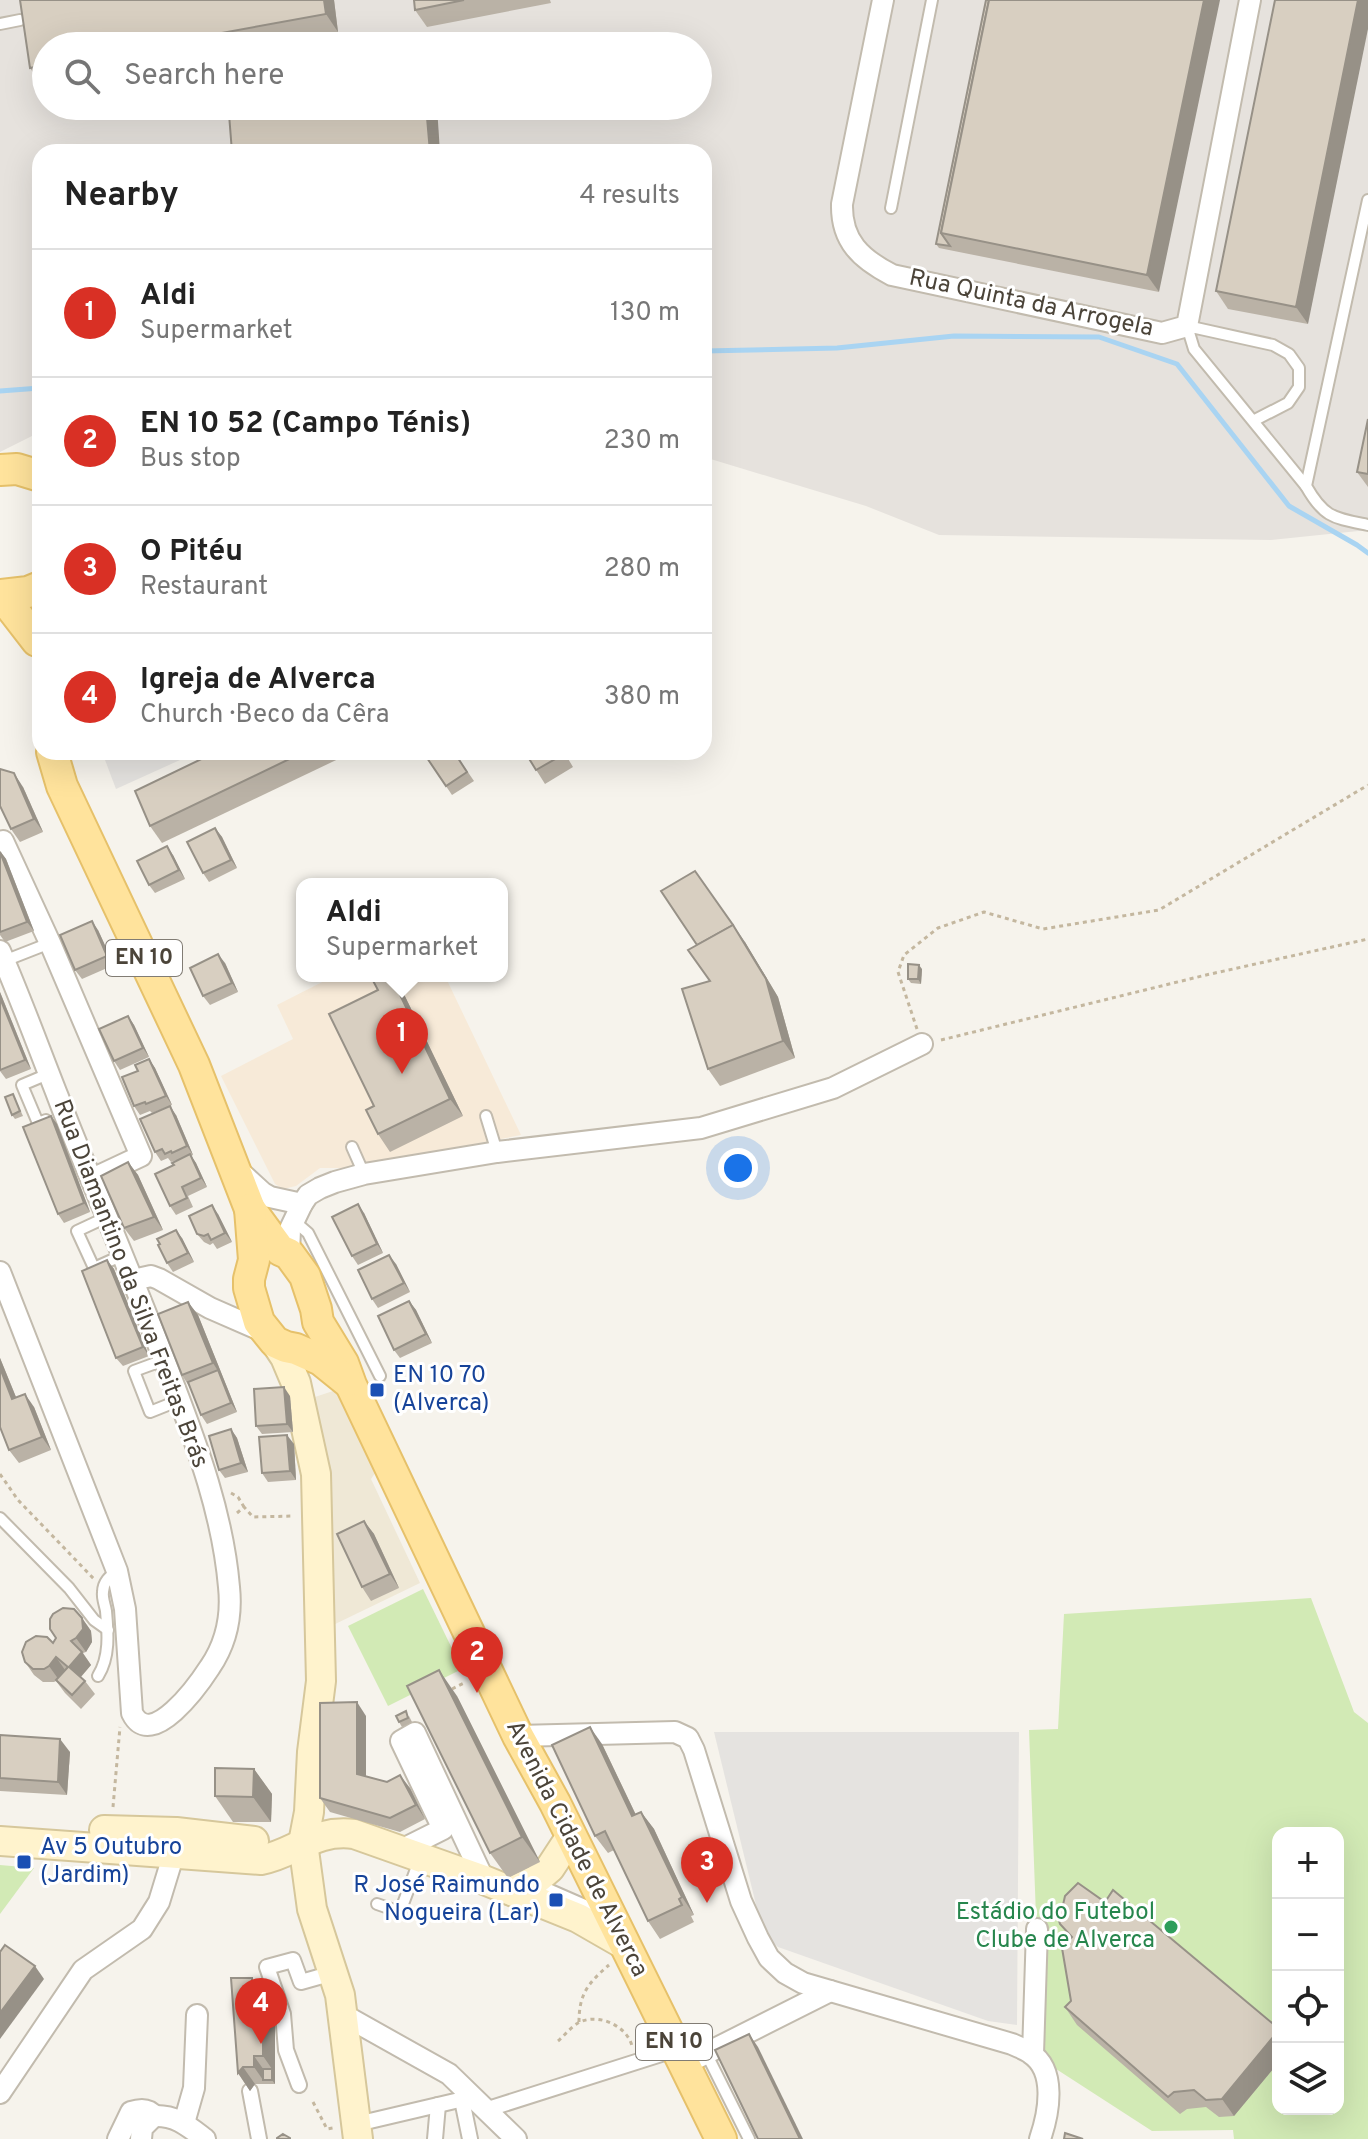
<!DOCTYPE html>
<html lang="en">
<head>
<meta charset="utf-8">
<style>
	:root { --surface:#fff; --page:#f2f2f2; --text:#222; --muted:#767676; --line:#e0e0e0; --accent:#d93025 }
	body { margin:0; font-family:Overpass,sans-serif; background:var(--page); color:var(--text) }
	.controls { position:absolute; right:24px; bottom:24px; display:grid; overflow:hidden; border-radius:16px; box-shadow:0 8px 32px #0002 }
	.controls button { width:72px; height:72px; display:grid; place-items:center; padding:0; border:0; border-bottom:2px solid var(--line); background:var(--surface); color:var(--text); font:40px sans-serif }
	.you { position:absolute; left:738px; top:1168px; width:28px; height:28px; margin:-20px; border:6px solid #fff; border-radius:50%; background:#1a73e8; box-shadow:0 0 0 12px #1a73e833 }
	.badge { display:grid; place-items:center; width:52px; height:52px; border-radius:50%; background:var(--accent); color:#fff; font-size:26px; font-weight:700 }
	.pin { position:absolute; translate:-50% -66px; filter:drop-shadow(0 2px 4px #0008) }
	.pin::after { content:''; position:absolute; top:42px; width:28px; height:24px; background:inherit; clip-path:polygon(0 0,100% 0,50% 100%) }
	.popup { position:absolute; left:296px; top:878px; width:212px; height:104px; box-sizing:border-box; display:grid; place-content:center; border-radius:16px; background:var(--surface); filter:drop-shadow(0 2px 6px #0005); font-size:26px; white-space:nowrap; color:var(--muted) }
	.popup b { font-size:30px; color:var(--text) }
	.popup::after { content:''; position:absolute; left:50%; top:100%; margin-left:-16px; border:16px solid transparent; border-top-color:var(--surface) }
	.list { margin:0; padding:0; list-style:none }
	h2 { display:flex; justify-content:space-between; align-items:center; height:104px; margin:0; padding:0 32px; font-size:34px }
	h2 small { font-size:26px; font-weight:400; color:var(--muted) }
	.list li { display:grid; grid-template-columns:52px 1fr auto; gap:24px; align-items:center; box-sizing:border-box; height:128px; padding:0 32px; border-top:2px solid var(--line) }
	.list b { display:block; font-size:30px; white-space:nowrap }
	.list p { margin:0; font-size:26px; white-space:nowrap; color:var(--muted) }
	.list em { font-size:26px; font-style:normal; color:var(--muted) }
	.icon { flex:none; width:44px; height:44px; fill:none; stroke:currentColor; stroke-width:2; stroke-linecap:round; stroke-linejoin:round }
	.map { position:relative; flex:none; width:1368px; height:2139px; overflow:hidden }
	.search { position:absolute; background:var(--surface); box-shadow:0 8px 32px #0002; left:32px; top:32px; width:680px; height:88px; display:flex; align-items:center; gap:20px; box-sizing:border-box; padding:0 28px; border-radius:44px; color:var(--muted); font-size:30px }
	.panel { position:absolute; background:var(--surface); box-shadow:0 8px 32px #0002; left:32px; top:144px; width:680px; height:616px; border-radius:24px }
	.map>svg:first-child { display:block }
</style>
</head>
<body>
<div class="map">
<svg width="1368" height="2139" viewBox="0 0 1368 2139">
	<rect width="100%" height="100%" fill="#f6f3ec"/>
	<path fill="#f7ead8" d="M334,976H445L521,1135L351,1168H320L296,1186L283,1189L275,1184L221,1076L293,1039L277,1005Z"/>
	<path fill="#e6e2dd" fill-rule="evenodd" d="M0,0H1368V530L1271,540L939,535L866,506L704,457V152H40V432L0,452ZM46,46H698V106H46Z"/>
	<path fill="#efe8d6" d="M336,1390L375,1473L371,1479L420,1583L329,1627L322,1439L315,1397Z"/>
	<g fill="#d2eab5" fill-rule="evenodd">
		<path d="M423,1589L462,1669L388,1706L348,1626Z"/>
		<path d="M1311,1598L1354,1712L1368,1723V2139H1234L1233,2130L1152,2131L1053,2067L1041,2049L1029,1730L1058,1729L1064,1614ZM1278,1833H1338V2109H1278Z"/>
		<path d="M0,1865L34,1868L0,1914Z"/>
	</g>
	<g fill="#e5e3e0">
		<path d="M102,752H177L180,760L116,789Z"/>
		<path d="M714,1732H1019L1017,2025L988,2021L778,1947L764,1935L758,1913Z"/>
	</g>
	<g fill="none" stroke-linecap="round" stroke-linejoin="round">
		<g stroke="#a9d4f2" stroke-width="5">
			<path d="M704,351L837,348L954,336L1099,337L1177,364L1289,506L1357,545L1368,553"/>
			<path d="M0,391L40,388"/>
		</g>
		<g stroke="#c2bbae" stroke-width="14">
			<g id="service">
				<path d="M0,24L20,20"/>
				<path d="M1368,200L1306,486C1324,518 1334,518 1368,525"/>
				<path d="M891,208L932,0"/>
				<path d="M1253,421L1288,403L1299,387V368L1289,354L1273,345L1187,326L1194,349L1306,486"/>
				<path d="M4,961L50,943"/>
				<path d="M486,1116L497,1152"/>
				<path d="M46,1120L38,1123L22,1085L48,1074"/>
				<path d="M352,1147L364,1174"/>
				<path d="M107,1217L77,1231L94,1268L123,1255"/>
				<path d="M294,1221L308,1233L380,1376"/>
				<path d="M164,1360L134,1371L150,1412L180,1400"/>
				<path d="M0,1518L69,1588L94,1620L108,1630"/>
				<path d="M98,1676C110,1657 108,1633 106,1611C105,1605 102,1598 103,1592C103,1582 110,1576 117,1571"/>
				<path d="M534,1889L546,1888L601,1912"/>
				<path d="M377,1904L400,1912L419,1861"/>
				<path d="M706,2053L749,2139"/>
			</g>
		</g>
		<g stroke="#c2bbae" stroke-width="18">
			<g id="pedestrian">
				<path d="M299,2085L286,2050L283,2014L267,1967L293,1960L301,1982L333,1973"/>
				<path d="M250,2091L259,2139"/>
				<path d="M462,2100L470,2139"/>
				<path d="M485,2110L677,2049"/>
				<path d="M357,2124L472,2097"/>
				<path d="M435,2139L438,2105"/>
			</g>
		</g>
		<g stroke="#c2bbae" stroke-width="24">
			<g id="minor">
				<path d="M883,0L842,204C841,241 861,259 892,275L1162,333L1187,326L1250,0"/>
				<path d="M0,842L3,841L50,943L141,1156L92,1179"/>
				<path d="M0,951C21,999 39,1049 58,1097C73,1137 90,1176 106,1215C129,1271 152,1327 173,1383C198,1448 223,1516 229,1587C232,1616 227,1642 210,1667C199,1684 151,1752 132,1713L125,1609L117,1571L0,1272"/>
				<path d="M240,1172L263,1193L270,1197L302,1204"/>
				<path d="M289,1254L290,1229L302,1204L308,1195L320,1188L335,1182L364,1174L497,1152L701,1128L833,1088L922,1044"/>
				<path d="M133,1280L151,1276L159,1279L210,1308L267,1333"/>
				<path d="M518,1736L675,1732L688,1738L694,1750L741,1901L758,1938L769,1958L785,1973L803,1983L1012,2044C1018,2047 1025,2049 1030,2053C1057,2070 1049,2113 1040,2139"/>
				<path d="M401,1850L443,1829L401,1741L415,1733L484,1880"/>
				<path d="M342,2014L449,2074L516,2139"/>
				<path d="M1033,2054L1037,1929"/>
				<path d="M685,2064L830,1991"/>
				<path d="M0,2093L83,1970L142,1929L159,1902L174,1853L175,1840"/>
				<path d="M154,2116C176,2115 188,2126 205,2139"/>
				<path d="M184,2123L194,2088L197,2015"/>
				<path d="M118,2139L131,2112C140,2109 148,2108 154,2116"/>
				<path d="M141,2139L142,2128L154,2116"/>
			</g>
		</g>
		<g stroke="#d6c79b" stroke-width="32">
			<g id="secondary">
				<path d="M275,1342L285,1357L296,1383L316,1474L321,1681L312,1752L309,1812L303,1843L312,1909L340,1995L358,2139"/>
				<path d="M104,1830L176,1832L254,1841"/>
				<path d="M0,1841L261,1860C296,1853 314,1829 354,1834L484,1880L578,1918L625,1945"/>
				<path d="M512,1891L537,1879L550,1868L571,1836"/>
			</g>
		</g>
		<g stroke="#e6c16a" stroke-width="34">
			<g id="primary">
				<path d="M0,470L17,469L40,476"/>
				<path d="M0,595L28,592L40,587"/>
				<path d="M2,596L37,641"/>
				<path d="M52,752L62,786L194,1065L250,1209L280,1250L289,1254L305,1276L316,1309L318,1322L343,1363L351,1385L518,1736L555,1803L721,2139"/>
				<path d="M250,1209L254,1260L249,1279V1288L259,1322L275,1342L286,1347L296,1349L321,1360L347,1381"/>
			</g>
		</g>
		<g stroke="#c4b79f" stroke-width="3" stroke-dasharray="4 4" stroke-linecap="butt">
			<path d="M917,1029L898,972L904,955L938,928L984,912L1043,929L1159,910L1368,785"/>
			<path d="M941,1040L1206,975L1368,939"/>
			<path d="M0,1474L18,1500L94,1579"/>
			<path d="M231,1493L238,1497L244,1507"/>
			<path d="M237,1513L244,1507L253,1517L294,1516"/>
			<path d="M452,1689L466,1682"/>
			<path d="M113,1807L120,1727"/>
			<path d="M579,2022C579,1994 588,1983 609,1965"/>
			<path d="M558,2041C564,2036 571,2027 578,2023C598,2012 627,2026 632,2046"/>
			<path d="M313,2102L327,2129L333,2128"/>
		</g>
		<use href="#service" stroke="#fff" stroke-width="10"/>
		<use href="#pedestrian" stroke="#fff" stroke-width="14"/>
		<use href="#minor" stroke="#fff" stroke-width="20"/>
		<use href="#secondary" stroke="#fff3cd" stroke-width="28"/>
		<use href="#primary" stroke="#ffe39c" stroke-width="30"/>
	</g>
	<g fill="#bab2a6">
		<path d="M20,0H334L338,32L259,46H46V84L42,85L30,68Z"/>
		<path d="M414,0H550L551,3L427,27L415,10Z"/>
		<path d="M986,0L1159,292L939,248L936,244Z"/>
		<path d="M1275,0L1308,324L1228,309L1216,291Z"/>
		<path d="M1368,419V487L1357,472Z"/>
		<path d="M185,752H205L190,759Z"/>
		<path d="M216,752H353L162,843L150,826Z"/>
		<path d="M423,752H454L474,781L452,795Z"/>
		<path d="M525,752H564L573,767L545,784Z"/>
		<path d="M23,787L43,832L20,842L11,829Z"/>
		<path d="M215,828L222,837L237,868L209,882L203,873Z"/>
		<path d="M0,851L6,859L34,931L5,942L0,935Z"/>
		<path d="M173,855L185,879L155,893L149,885Z"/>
		<path d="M98,930L114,965L82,979L75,970Z"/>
		<path d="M745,942L778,997L795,1058L720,1086L708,1069L710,981Z"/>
		<path d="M225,963L238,992L210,1005L203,996Z"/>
		<path d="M922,969L921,984L911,983L908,979Z"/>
		<path d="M373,976H393L400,986L463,1116L390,1152L378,1134L374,1106L378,990Z"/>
		<path d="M0,992L31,1069L6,1079L0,1071Z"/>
		<path d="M128,1016L134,1025L149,1057L120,1070L114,1061Z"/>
		<path d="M149,1059L155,1068L172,1105L152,1113L150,1111L140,1115L134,1106L138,1071Z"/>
		<path d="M13,1094L23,1116L15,1119L12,1115Z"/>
		<path d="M176,1115L193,1155L191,1156L196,1163L207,1187L188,1196L193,1207L176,1215L170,1206L174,1165L177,1160L171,1162L168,1158L161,1161L155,1152Z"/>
		<path d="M51,1116L57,1124L90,1212L64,1223L58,1214Z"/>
		<path d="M128,1162L138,1175L163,1230L134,1241L124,1228Z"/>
		<path d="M364,1213L383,1253L358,1265L352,1256Z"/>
		<path d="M218,1214L232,1242L217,1249L213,1243L210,1245L204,1242L197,1234Z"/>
		<path d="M182,1238L194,1262L173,1272L167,1263Z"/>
		<path d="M107,1260L114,1269L149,1356L123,1366L116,1358Z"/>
		<path d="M396,1264L410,1292L378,1308L372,1299Z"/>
		<path d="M409,1301L416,1310L432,1343L400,1358L394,1350Z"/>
		<path d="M188,1302L198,1315L237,1412L207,1424L201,1415L190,1388L182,1375Z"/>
		<path d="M0,1358L16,1397L34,1407L51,1450L19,1463L9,1450L0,1427Z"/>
		<path d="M290,1396L293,1432L262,1434L256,1426Z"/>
		<path d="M231,1429L237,1438L248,1472L225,1478L219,1470Z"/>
		<path d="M294,1444L296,1480L268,1482L262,1473Z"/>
		<path d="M364,1521L374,1534L399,1588L371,1601L362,1587Z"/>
		<path d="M82,1618L91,1631L92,1642L86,1652L83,1653L91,1665L81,1677L85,1681L95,1694L81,1709L65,1693L56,1681L54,1682H43L34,1675L25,1662L53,1643Z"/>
		<path d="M457,1696L540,1862L508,1878L490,1853Z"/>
		<path d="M366,1716V1776L410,1788L425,1819L400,1832L330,1812L320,1798Z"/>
		<path d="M409,1716L412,1722L402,1727L399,1722Z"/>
		<path d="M0,1735L70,1752L67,1795L0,1791Z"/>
		<path d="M602,1744L636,1815L641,1812L654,1829L694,1915L691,1916L694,1922L660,1939L648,1921L614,1850L608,1853L595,1836Z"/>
		<path d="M254,1769L272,1794L271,1822H233L215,1796Z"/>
		<path d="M1060,1924L1278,2028V2063L1234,2116L1219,2117L1206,2107L1187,2109L1180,2114L1077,2025L1065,2007L1071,2001V1938Z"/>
		<path d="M252,1978L275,2014V2084H255L250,2091L238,2073Z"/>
	</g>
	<g fill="#979187">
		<path d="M324,0H334L338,32L326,14Z"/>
		<path d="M1204,0H1220L1159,292L1147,275Z"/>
		<path d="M1358,0H1368V29L1308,324L1296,307Z"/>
		<path d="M426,106H436L437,107L440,152H430Z"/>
		<path d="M14,773L23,787L43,832L34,819Z"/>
		<path d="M215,828L222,837L237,868L231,860Z"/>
		<path d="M167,846L173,855L185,879L179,870Z"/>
		<path d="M0,851L6,859L34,931L27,922Z"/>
		<path d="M92,921L98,930L114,965L107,956Z"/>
		<path d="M733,925L745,942L778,997L795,1058L783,1041Z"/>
		<path d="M218,954L225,963L238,992L232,983Z"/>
		<path d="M919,965L922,969L921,984L918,979Z"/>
		<path d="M391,976H393L400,986L463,1116L450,1099Z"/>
		<path d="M0,992L31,1069L25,1060L0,998Z"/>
		<path d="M128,1016L134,1025L149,1057L143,1048Z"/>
		<path d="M149,1059L155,1068L172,1105L166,1096Z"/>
		<path d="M170,1106L176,1115L193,1155L187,1146Z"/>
		<path d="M51,1116L57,1124L90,1212L84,1203Z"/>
		<path d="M190,1154L196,1163L207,1187L201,1178Z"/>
		<path d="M128,1162L138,1175L163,1230L154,1217Z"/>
		<path d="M358,1204L364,1213L383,1253L377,1244Z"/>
		<path d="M212,1205L218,1214L232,1242L225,1233Z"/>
		<path d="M176,1230L182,1238L194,1262L188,1253Z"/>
		<path d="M389,1255L396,1264L410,1292L404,1283Z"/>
		<path d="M107,1260L114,1269L149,1356L143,1347Z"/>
		<path d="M409,1301L416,1310L432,1343L426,1334Z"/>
		<path d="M188,1302L198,1315L237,1412L231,1403L218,1371L213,1363Z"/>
		<path d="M0,1358L22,1412L12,1399L0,1368Z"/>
		<path d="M284,1387L290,1396L293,1432L287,1424Z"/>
		<path d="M25,1394L34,1407L51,1450L42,1437Z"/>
		<path d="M231,1429L237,1438L248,1472L241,1463Z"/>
		<path d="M287,1435L294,1444L296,1480L290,1471Z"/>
		<path d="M364,1521L374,1534L399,1588L390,1574Z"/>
		<path d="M82,1618L91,1631L92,1642L86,1652L76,1638Z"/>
		<path d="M82,1652L91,1665L78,1680L69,1667Z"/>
		<path d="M56,1657L65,1670L59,1680L49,1666Z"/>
		<path d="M439,1670L457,1696L540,1862L522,1837Z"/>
		<path d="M357,1702L366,1716V1787L357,1774Z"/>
		<path d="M590,1727L602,1744L645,1834L632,1816Z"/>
		<path d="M60,1739L70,1752L67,1795L58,1782Z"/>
		<path d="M254,1769L272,1794L271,1822L253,1797Z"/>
		<path d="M400,1775L410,1788L425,1819L416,1805Z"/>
		<path d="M641,1812L654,1829L694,1915L682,1897Z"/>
		<path d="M35,1966L44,1979L0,2039V2013Z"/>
		<path d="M252,1978L275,2014V2084L272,2080V2069L263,2056L252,1996Z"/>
		<path d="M1278,2031V2063L1234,2116L1222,2099Z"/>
		<path d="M749,2034L758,2047L803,2139H800Z"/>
		<path d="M254,2056L266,2073L263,2080L254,2067Z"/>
		<path d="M243,2067L255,2084L250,2091L238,2073Z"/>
	</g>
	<g fill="#d8cfc1" stroke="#979187" stroke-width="2">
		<path d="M20,0H324L326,14L150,46H46V65L30,68Z"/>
		<path d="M414,0H464L415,10Z"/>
		<path d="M986,0H989L941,233L950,246L936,244Z"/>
		<path d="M989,0H1204L1147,275L941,233Z"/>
		<path d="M1275,0H1358L1296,307L1216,291Z"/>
		<path d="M329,106H426L430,152H232L229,114Z"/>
		<path d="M1368,419V474L1357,472Z"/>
		<path d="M216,752H304L150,826L135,791Z"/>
		<path d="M423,752H454L467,772L446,786Z"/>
		<path d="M525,752H562L564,754L536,770Z"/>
		<path d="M0,769L14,773L34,819L11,829L0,806Z"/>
		<path d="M215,828L231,860L203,873L187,842Z"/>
		<path d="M167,846L179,870L149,885L137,861Z"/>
		<path d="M0,852L27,922L0,932Z"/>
		<path d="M695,871L733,925L697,945L661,891Z"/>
		<path d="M92,921L107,956L75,970L60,935Z"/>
		<path d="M733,925L766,979L783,1041L708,1069L682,989L710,981L688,950Z"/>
		<path d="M218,954L232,983L203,996L190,968Z"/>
		<path d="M908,964L919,965L918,979H908Z"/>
		<path d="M373,976H391L450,1099L378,1134L366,1110L374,1106L329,1014L378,990L371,977Z"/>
		<path d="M0,998L25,1060L0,1070Z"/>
		<path d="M128,1016L143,1048L114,1061L99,1029Z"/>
		<path d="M149,1059L166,1096L146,1104L145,1102L134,1106L122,1077L138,1071L135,1065Z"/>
		<path d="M13,1094L20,1111L12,1115L5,1097Z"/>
		<path d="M170,1106L187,1146L172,1153L171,1151L165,1154L162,1149L155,1152L140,1119Z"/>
		<path d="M51,1116L84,1203L58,1214L23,1127Z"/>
		<path d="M190,1154L201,1178L182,1187L187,1198L170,1206L155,1174L174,1165L172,1163Z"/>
		<path d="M128,1162L154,1217L124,1228L101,1176Z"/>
		<path d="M358,1204L377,1244L352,1256L332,1217Z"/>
		<path d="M212,1205L225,1233L211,1240L208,1234L204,1236L197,1234L189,1216Z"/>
		<path d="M176,1230L188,1253L167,1263L158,1245L160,1244L157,1239Z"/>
		<path d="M389,1255L404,1283L372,1299L358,1270Z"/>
		<path d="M107,1260L143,1347L116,1358L82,1271Z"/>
		<path d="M409,1301L426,1334L394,1350L378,1316Z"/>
		<path d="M188,1302L213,1363L182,1375L158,1314Z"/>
		<path d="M0,1368L12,1399L25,1394L42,1437L9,1450L0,1427Z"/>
		<path d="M218,1370L231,1403L201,1415L188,1382Z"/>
		<path d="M284,1387L287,1424L256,1426L254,1389Z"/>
		<path d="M231,1429L241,1463L219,1470L209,1436Z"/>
		<path d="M287,1435L290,1471L262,1473L259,1437Z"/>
		<path d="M364,1521L390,1574L362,1587L337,1534Z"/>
		<path d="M63,1608L74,1609L82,1618L83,1629L76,1638L71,1641L82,1652L69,1667L85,1681L72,1695L56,1680L68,1667L56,1657L49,1666L44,1669H33L25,1662L22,1652L26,1642L36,1636L47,1637L53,1643L56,1638L50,1629V1619L53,1614Z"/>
		<path d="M439,1670L522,1837L490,1853L407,1686Z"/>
		<path d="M357,1702V1774L387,1782L400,1775L416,1805L390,1818L320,1798V1703Z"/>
		<path d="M406,1711L408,1718L399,1722L396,1716Z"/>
		<path d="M590,1727L632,1816L641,1812L682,1897L679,1899L682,1905L648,1921L605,1831L595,1836L552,1745Z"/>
		<path d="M0,1735L60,1739L58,1782L0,1778Z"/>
		<path d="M215,1768L254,1769L253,1797L215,1796Z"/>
		<path d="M1078,1883L1105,1902L1113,1890L1278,2028V2031L1222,2099L1206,2100L1194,2090L1174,2092L1168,2097L1065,2007L1071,2001L1062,1948L1072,1937L1060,1924L1056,1911L1057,1907L1063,1905L1065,1896Z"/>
		<path d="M5,1945L35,1966L0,2013V1952Z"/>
		<path d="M231,1978H252V1996H263V2056H254V2067H243L238,2073Z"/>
		<path d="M749,2034L800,2139H758L715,2050Z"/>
		<rect x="263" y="2069" width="9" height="11"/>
		<path d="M1065,2133L1083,2139H1064Z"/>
		<path d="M283,2134L290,2138V2139H277V2138Z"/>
	</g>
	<g fill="#1a4fb4" stroke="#fff" stroke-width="3">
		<rect x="369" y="1382" width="16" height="16" rx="4"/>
		<rect x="16" y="1854" width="16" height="16" rx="4"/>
		<rect x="548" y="1892" width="16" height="16" rx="4"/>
	</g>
	<circle fill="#2e9e5b" stroke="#fff" stroke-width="3" cx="1171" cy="1927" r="8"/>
	<g text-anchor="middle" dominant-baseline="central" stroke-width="6" stroke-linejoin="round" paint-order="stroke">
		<g fill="#fff" stroke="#817c74" stroke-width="2">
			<rect x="106" y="940" width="76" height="36" rx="6"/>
			<rect x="636" y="2024" width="76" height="36" rx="6"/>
		</g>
		<g font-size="22" font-weight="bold" fill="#4b4439">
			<text x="144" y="958">EN 10</text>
			<text x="674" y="2042">EN 10</text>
		</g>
		<g font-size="24" fill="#4b4439" stroke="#fff">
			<text transform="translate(1031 304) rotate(12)">Rua Quinta da Arrogela</text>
			<text transform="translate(130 1284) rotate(69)">Rua Diamantino da Silva Freitas Brás</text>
			<text transform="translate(576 1849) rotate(63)">Avenida Cidade de Alverca</text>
		</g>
		<g font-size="24" fill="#164399" stroke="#fff" text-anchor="start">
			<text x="393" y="1376">EN 10 70<tspan x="393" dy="28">(Alverca)</tspan></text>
			<text x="40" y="1848">Av 5 Outubro<tspan x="40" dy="28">(Jardim)</tspan></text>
			<text x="540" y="1886" text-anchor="end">R José Raimundo<tspan x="540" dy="28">Nogueira (Lar)</tspan></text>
		</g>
		<g font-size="24" fill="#27864d" stroke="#fff" text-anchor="end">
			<text x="1155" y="1913">Estádio do Futebol<tspan x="1155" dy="28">Clube de Alverca</tspan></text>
		</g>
	</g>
</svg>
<div class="controls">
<button>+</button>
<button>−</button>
<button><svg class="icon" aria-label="locate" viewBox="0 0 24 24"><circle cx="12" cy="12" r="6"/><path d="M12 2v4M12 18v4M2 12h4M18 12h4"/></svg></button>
<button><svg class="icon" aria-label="layers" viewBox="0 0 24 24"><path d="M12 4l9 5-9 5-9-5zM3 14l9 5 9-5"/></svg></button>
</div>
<div class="you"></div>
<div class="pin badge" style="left:402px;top:1074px">1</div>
<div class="popup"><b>Aldi</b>Supermarket</div>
<div class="pin badge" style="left:477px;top:1693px">2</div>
<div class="pin badge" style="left:707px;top:1903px">3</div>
<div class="pin badge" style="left:261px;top:2044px">4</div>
<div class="search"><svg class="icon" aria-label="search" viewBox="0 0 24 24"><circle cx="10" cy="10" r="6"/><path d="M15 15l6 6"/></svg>Search here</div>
<section class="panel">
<h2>Nearby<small>4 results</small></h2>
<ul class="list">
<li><span class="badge">1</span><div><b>Aldi</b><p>Supermarket</p></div><em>130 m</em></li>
<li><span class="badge">2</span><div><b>EN 10 52 (Campo Ténis)</b><p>Bus stop</p></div><em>230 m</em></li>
<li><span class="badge">3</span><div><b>O Pitéu</b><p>Restaurant</p></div><em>280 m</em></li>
<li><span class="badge">4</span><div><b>Igreja de Alverca</b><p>Church · Beco da Cêra</p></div><em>380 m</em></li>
</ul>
</section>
</div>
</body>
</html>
